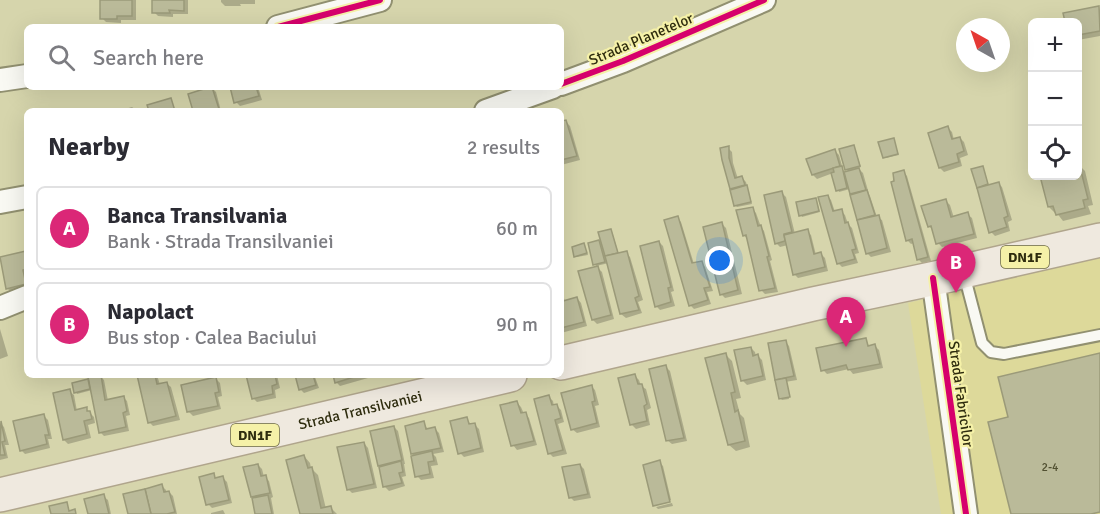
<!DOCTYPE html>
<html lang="en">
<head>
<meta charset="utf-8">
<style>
	:root { --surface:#fff; --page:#f2f2f3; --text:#2b2b33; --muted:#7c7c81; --line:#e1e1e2; --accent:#db2777 }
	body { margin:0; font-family:Signika,sans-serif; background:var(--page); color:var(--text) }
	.controls { position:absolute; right:18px; top:18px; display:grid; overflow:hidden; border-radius:9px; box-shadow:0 6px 24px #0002 }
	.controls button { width:54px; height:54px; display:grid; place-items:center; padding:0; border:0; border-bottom:2px solid var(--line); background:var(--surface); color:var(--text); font:30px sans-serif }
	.compass { position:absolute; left:956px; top:18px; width:54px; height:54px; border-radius:50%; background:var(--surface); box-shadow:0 6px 24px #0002; rotate:320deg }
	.you { position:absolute; left:720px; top:261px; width:21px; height:21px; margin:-15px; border:4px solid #fff; border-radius:50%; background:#1a73e8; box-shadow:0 0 0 9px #1a73e833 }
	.badge { display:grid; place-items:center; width:39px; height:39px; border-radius:50%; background:var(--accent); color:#fff; font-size:20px; font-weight:700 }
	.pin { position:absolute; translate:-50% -50px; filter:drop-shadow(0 2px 3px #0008) }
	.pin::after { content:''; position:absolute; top:32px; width:21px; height:18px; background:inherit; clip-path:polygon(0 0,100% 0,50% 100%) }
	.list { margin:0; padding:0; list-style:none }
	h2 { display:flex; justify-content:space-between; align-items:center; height:78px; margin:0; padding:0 24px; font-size:26px }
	h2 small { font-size:20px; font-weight:400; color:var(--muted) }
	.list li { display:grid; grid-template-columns:39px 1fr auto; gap:18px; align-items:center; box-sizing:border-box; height:84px; margin:0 12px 12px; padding:0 12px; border:2px solid var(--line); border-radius:9px }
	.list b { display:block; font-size:22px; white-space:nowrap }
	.list p { margin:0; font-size:20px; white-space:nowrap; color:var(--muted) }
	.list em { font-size:20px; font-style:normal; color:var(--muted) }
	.icon { flex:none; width:33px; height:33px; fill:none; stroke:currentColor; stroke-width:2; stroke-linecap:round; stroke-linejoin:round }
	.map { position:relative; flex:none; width:1100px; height:514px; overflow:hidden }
	.search { position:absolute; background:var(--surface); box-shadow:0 6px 24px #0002; left:24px; top:24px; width:540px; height:66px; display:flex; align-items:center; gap:15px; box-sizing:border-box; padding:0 21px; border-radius:9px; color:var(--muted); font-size:22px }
	.panel { position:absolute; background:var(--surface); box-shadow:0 6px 24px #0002; left:24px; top:108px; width:540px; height:270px; border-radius:9px }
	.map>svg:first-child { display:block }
</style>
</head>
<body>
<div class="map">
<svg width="1100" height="514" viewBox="0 0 1100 514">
	<rect width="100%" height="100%" fill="#d6d5ac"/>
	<path fill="#ddd99a" d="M1100,256V514H941L908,303Z"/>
	<g fill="#0003">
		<path d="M102,0H136V20H121V23L106,22L102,18Z"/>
		<path d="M154,0H188V14H173V17L158,16L154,12Z"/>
		<path d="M221,0H255V4H240L241,6H225L221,2Z"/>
		<path d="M1098,8L1100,10V36L1078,40V22H1066L1064,14Z"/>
		<path d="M231,87H258L262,100L240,106L236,102Z"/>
		<path d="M212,88L216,92L221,111H195Z"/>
		<path d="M132,107L137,111H118Z"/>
		<path d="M566,122L570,126L580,160L561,165V123Z"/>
		<path d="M948,128L952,132L954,140L960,138L964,142L968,155L960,158L962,166L944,172L940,168Z"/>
		<path d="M893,140L899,155L886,158L884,157Z"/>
		<path d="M854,146L861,167L858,168L863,173L869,194L870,196L877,217L882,220L891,252L871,257L867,253L850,189L839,192L833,173L817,179L813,175L835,151L839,155L844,173L849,172L846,169Z"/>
		<path d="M728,148L732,152L733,163L738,179L742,178L746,182L752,204L737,207L735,205L734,190L731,188Z"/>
		<path d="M1078,165H1079L1085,171L1093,205L1088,206L1091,214L1063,221L1056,212L1055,213L1049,207L1042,176H1078Z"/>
		<path d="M982,167L989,186L998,183L1002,187L1012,220L1008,222L1010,231L995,236L991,232L978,187Z"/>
		<path d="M903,172L907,176L931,261L922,263L918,259L914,243L911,244L907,240Z"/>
		<path d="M781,192L786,197L795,234L807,231L811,235L816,255L821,254L825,258L828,271L798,278L794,274L788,245L780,247L776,243Z"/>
		<path d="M827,196L831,200L835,212L841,211L845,215L848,224L852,228L859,253L855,254L858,263L842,267L838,263Z"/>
		<path d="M816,199L820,212L802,217L801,215Z"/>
		<path d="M946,201L950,205L954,218L967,214L972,218L977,238L942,247L938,243L933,230L929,226Z"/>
		<path d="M752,209L756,213L761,227L764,231L772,260L770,261L778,292L765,294L761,290L748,240L744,235Z"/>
		<path d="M677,218L681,222L694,264L701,263L705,267L713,291L707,292L711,304L694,309L690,305Z"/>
		<path d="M722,224L726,228L742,294L725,298L721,294Z"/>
		<path d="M611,231L612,232L619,255L626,253L630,257L643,300L638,302L642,313L626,318L621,314L609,263L596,266L595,264L590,244L602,241Z"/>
		<path d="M659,242L663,246L674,291L671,292L675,306L660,310L656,306Z"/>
		<path d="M584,245L588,255L577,257L575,256Z"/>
		<path d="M25,253L27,255V274H26L27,288L11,292L7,288Z"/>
		<path d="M598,268L602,272L614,319L597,324L593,320Z"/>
		<path d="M561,287L565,302L577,298L581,303L587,326L561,333Z"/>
		<path d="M0,329L8,356L0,359Z"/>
		<path d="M865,340L870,347L875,346L879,350L883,368L853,374L849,369L827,374L823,370Z"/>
		<path d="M785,341L789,346L797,380L785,382L789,399L782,400L781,399L778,381L776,380Z"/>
		<path d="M751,348L755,352L756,357L758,356L762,360L766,380L747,385L743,381L735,351Z"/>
		<path d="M725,354L732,361L741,398L736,399L740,414L744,418L750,447L736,451L729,445Z"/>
		<path d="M666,367L670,371L687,441L672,444L667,440Z"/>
		<path d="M139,375H157L160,385L166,383L171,387L180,420L153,426L149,422Z"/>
		<path d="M248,375H277L280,388L275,390L276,398L257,402L253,398Z"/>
		<path d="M296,375H322L315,377L319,388L304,393L300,389Z"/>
		<path d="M334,375H367L368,378L340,386L336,382Z"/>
		<path d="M100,376L104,380L108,401L123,397L127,401L130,415L126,416L129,431L104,436L100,432L92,390L77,394L76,392L88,381L91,384Z"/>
		<path d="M635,376L639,380L641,386L646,389L651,408L647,410L650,425L636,429L632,425L620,379Z"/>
		<path d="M216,379L220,383L222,396L218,397L221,409L193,416L189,412Z"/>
		<path d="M591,386L595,390L599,405L595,406L600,427L577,433L572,429Z"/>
		<path d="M69,391L74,395L77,411L86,409L94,417L95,423L88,425L91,438L68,444L64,440Z"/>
		<path d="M549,397L553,401L554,406H557L561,410L564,422L558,424L567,454L553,457L549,453Z"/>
		<path d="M517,403L521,407L524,414H525L529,418L537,445L517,450L513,445Z"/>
		<path d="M44,416L48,420L52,439H48L50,448L25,454L21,450Z"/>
		<path d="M467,419L471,425H475L479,429L484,452L464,457L460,453Z"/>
		<path d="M0,423L4,427L9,445H5L8,458L0,460Z"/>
		<path d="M424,423L428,430L435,429L439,433L444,452L433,454L436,457L438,465L431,466L434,478L421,480L417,476L415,457L412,454Z"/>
		<path d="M394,427L398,431L405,464H404L406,476L402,477L405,486L389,491L385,487L372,433Z"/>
		<path d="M364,443L368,448L377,488L352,493L348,489Z"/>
		<path d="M304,456L310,463L311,468L318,475L326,509L330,507L337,514H302Z"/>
		<path d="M659,462L663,466L671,500L655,504V506L654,505Z"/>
		<path d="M258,465L262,469L264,477H265L269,481L273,497L271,498L274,514H256L245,468Z"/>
		<path d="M580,465L584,469L591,498L574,501L570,497Z"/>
		<path d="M213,475L217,479L223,478L227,482L232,503L212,508L208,504Z"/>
		<path d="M162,486L166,490V493L169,492L173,496L177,514H130Z"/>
		<path d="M103,496L108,500L111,514H90Z"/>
		<path d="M672,503L673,506L658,509L656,507Z"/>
		<path d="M223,510L225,514H211V513Z"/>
	</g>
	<g fill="#baba99" stroke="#9b9a79" stroke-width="1.5">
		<path d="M100,0H132V16H117V19H100Z"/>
		<path d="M152,0H184V11L169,10L170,13H152Z"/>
		<path d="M1099,6L1100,31L1078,35V22H1065L1063,13Z"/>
		<path d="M210,87H212L219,109L212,111H193L188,94Z"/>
		<path d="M230,87H256L259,96L234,103Z"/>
		<path d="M171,98L175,111H149L147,105Z"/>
		<path d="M566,120L577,156L561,160V121Z"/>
		<path d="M948,126L952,139L960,137L964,151L957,154L959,162L939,168L928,133Z"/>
		<path d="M894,138L898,154L883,158L878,142Z"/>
		<path d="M854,145L860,166L845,170L839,149Z"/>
		<path d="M729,146V158L735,178L742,176L745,185L730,189L722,160L720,148Z"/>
		<path d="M835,149L840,166L812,175L806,159Z"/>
		<path d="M1079,163L1088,199L1083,200L1085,208L1056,215L1053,206L1048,207L1040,176H1078V164Z"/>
		<path d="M842,166L847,188L836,191L831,173L834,172L833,168Z"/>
		<path d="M983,166L988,184L977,188L971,169Z"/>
		<path d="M859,168L866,190L850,194L844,172Z"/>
		<path d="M904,170L928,257L917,260L912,239L906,241L891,182L894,181L893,173Z"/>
		<path d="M999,182L1008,216L1004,218L1007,227L989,233L977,188Z"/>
		<path d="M747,185L751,202L734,206L730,190Z"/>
		<path d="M867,190L875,215L857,220L850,195Z"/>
		<path d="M782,191L792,232L784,234L785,241L775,244L764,195Z"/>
		<path d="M828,195L833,211L842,209L845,223L848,222L856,249L852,250L855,259L837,264L818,197Z"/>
		<path d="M816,198L819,211L799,216L796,202Z"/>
		<path d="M946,199L951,217L968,212L974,234L936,244L931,226L928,227L921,206Z"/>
		<path d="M753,207L758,226L761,225L769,256L767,257L775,288L759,291L746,235L743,236L736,210Z"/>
		<path d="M879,215L887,248L866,254L857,220Z"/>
		<path d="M678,216L692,263L702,261L710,287L704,288L708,300L689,306L664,220Z"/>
		<path d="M722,222L738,290L720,295L703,227Z"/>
		<path d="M611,229L618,253L605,256L598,232Z"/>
		<path d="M808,229L814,254L821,252L825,267L793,275L784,235Z"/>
		<path d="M599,240L605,262L593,265L588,243Z"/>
		<path d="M659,241L671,287L668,288L671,302L655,307L640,246Z"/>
		<path d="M584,243L587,253L574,257L572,247Z"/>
		<path d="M26,251L27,269L23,270L26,284L6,289L0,257Z"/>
		<path d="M627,251L639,296L635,298L639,310L620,314L605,256Z"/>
		<path d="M598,266L611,315L592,320L578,271Z"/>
		<path d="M561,295L563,301L577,297L584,322L561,328Z"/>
		<path d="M866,338L868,346L875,344L880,364L848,370L846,365L821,371L816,348Z"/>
		<path d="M786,340L794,376L775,380L768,343Z"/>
		<path d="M751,347L753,356L758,354L763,376L741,381L734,350Z"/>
		<path d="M726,353L735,392L731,393L735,412L738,410L745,441L728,445L705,358Z"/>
		<path d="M1100,353V512L1091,514H1011L988,422L1008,417L998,377Z"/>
		<path d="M666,365L684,438L666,441L649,369Z"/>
		<path d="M635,374L638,384H642L647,404L644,406L647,421L630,425L618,378Z"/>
		<path d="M101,375L105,400L124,396L127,411L123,413L126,427L99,433L88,377Z"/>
		<path d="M137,375H155L157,384L167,382L176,416L148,423Z"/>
		<path d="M246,375H275L277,384L272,386L273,394L252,399Z"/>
		<path d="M295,375H313L316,385L299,390Z"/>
		<path d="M333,375H360L335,383Z"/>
		<path d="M216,377L219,392L215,393L218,406L187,412L181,385Z"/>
		<path d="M786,378L790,397L779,399L775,380Z"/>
		<path d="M88,379L90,389L74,393L72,383Z"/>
		<path d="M592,385L595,401L592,402L597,423L571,430L561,393Z"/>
		<path d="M70,389L75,410L87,407V411H90L92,419L84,421L87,434L63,440L53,393Z"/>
		<path d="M549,395L552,405L557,404L561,418L555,420L563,450L548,454L534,399Z"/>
		<path d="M517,401L521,413L526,412L534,441L511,446L500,405Z"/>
		<path d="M44,414L49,435H45L47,444L20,451L13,421Z"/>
		<path d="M467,417L469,424L475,423L481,448L458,454L450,421Z"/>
		<path d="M1,421L5,441L2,442L5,455H0Z"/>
		<path d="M424,421L426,429L435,427L441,448L411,454L405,426Z"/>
		<path d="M394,426L402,460L378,466L370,431Z"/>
		<path d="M364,442L374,484L347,490L337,447Z"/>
		<path d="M432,451L434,461L428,462L430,474L415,477L411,456Z"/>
		<path d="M304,455L308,468L312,467L321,508L331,506L333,514H300L286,460Z"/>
		<path d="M660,460L670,502L653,506L643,465Z"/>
		<path d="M401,461L403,472L399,473L402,483L383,487L379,467Z"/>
		<path d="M258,464L261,476L266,475L270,493L251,497L243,467Z"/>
		<path d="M580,464L588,494L569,498L562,467Z"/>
		<path d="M214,473L215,478L223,476L229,500L206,505L199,477Z"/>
		<path d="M162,484L164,492L169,491L175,512L167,514H151L145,489Z"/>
		<path d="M145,489L151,514H128L123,494Z"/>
		<path d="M104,494L109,514H88L84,499Z"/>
		<path d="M268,495L272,514H255L252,498Z"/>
		<path d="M67,502L69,511L75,509L76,514H51L49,506Z"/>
	</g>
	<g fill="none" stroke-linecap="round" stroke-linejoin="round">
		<g stroke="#919070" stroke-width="14">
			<path id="lane" d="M964,274L982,343L991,352L1004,354L1100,335"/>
		</g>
		<g stroke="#919070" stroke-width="26">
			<g id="street">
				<path d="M278,27L380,0"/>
				<path d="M0,80L27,76"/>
				<path d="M561,84L623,61L764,0"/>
				<path d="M486,111L553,87"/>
				<path d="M0,202L27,197"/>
				<path d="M933,278L966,514"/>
				<path d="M0,308L27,297"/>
			</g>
		</g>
		<g stroke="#b0a58c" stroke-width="36">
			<g id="primary">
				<path d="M561,363L813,304L950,275L964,271L1100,240"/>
				<path id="s1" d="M0,495L510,375"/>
			</g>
		</g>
		<use href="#lane" stroke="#f9f9f3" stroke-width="10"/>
		<use href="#street" stroke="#f9f9f3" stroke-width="22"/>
		<use href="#primary" stroke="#efe9df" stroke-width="33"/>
		<g stroke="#f5f1a8" stroke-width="10">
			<g id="cycleway">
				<path d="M278,27L380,0"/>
				<path d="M561,84L623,61L764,0"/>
				<path d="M933,278L966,514"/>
			</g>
		</g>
		<use href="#cycleway" stroke="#d6006c" stroke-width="6"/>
	</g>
	<g text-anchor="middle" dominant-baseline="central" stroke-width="4.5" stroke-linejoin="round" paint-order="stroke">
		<g font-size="12" fill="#515031">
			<text x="1050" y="467">2-4</text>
		</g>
		<g fill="#f5f1a8" stroke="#6a673c" stroke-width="1.5">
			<rect x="1001" y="246" width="48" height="22" rx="4.5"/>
			<rect x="231" y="424" width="48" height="22" rx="4.5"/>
		</g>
		<g font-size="14" font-weight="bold" fill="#2e2c0e">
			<text x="1025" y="257">DN1F</text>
			<text x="255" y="435">DN1F</text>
		</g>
		<g font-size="15" fill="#2e2c0e" stroke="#f5f1a8">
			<text transform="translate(641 39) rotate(-23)">Strada Planetelor</text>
			<text transform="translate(961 394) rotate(82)">Strada Fabricilor</text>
			<text stroke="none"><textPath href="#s1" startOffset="370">Strada Transilvaniei</textPath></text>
		</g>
	</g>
</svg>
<div class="controls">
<button>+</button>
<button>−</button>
<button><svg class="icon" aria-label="locate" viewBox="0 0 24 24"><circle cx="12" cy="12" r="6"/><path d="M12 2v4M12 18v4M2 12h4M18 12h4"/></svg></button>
</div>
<svg class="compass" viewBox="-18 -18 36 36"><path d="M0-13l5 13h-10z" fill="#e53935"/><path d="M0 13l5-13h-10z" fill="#7c7c81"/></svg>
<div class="you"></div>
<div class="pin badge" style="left:846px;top:347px">A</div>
<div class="pin badge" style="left:956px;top:293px">B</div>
<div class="search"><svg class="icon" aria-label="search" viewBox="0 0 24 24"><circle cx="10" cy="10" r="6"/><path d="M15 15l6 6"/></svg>Search here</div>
<section class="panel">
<h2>Nearby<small>2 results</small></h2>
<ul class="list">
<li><span class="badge">A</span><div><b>Banca Transilvania</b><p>Bank · Strada Transilvaniei</p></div><em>60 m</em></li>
<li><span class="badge">B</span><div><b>Napolact</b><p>Bus stop · Calea Baciului</p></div><em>90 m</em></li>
</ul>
</section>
</div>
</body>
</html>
